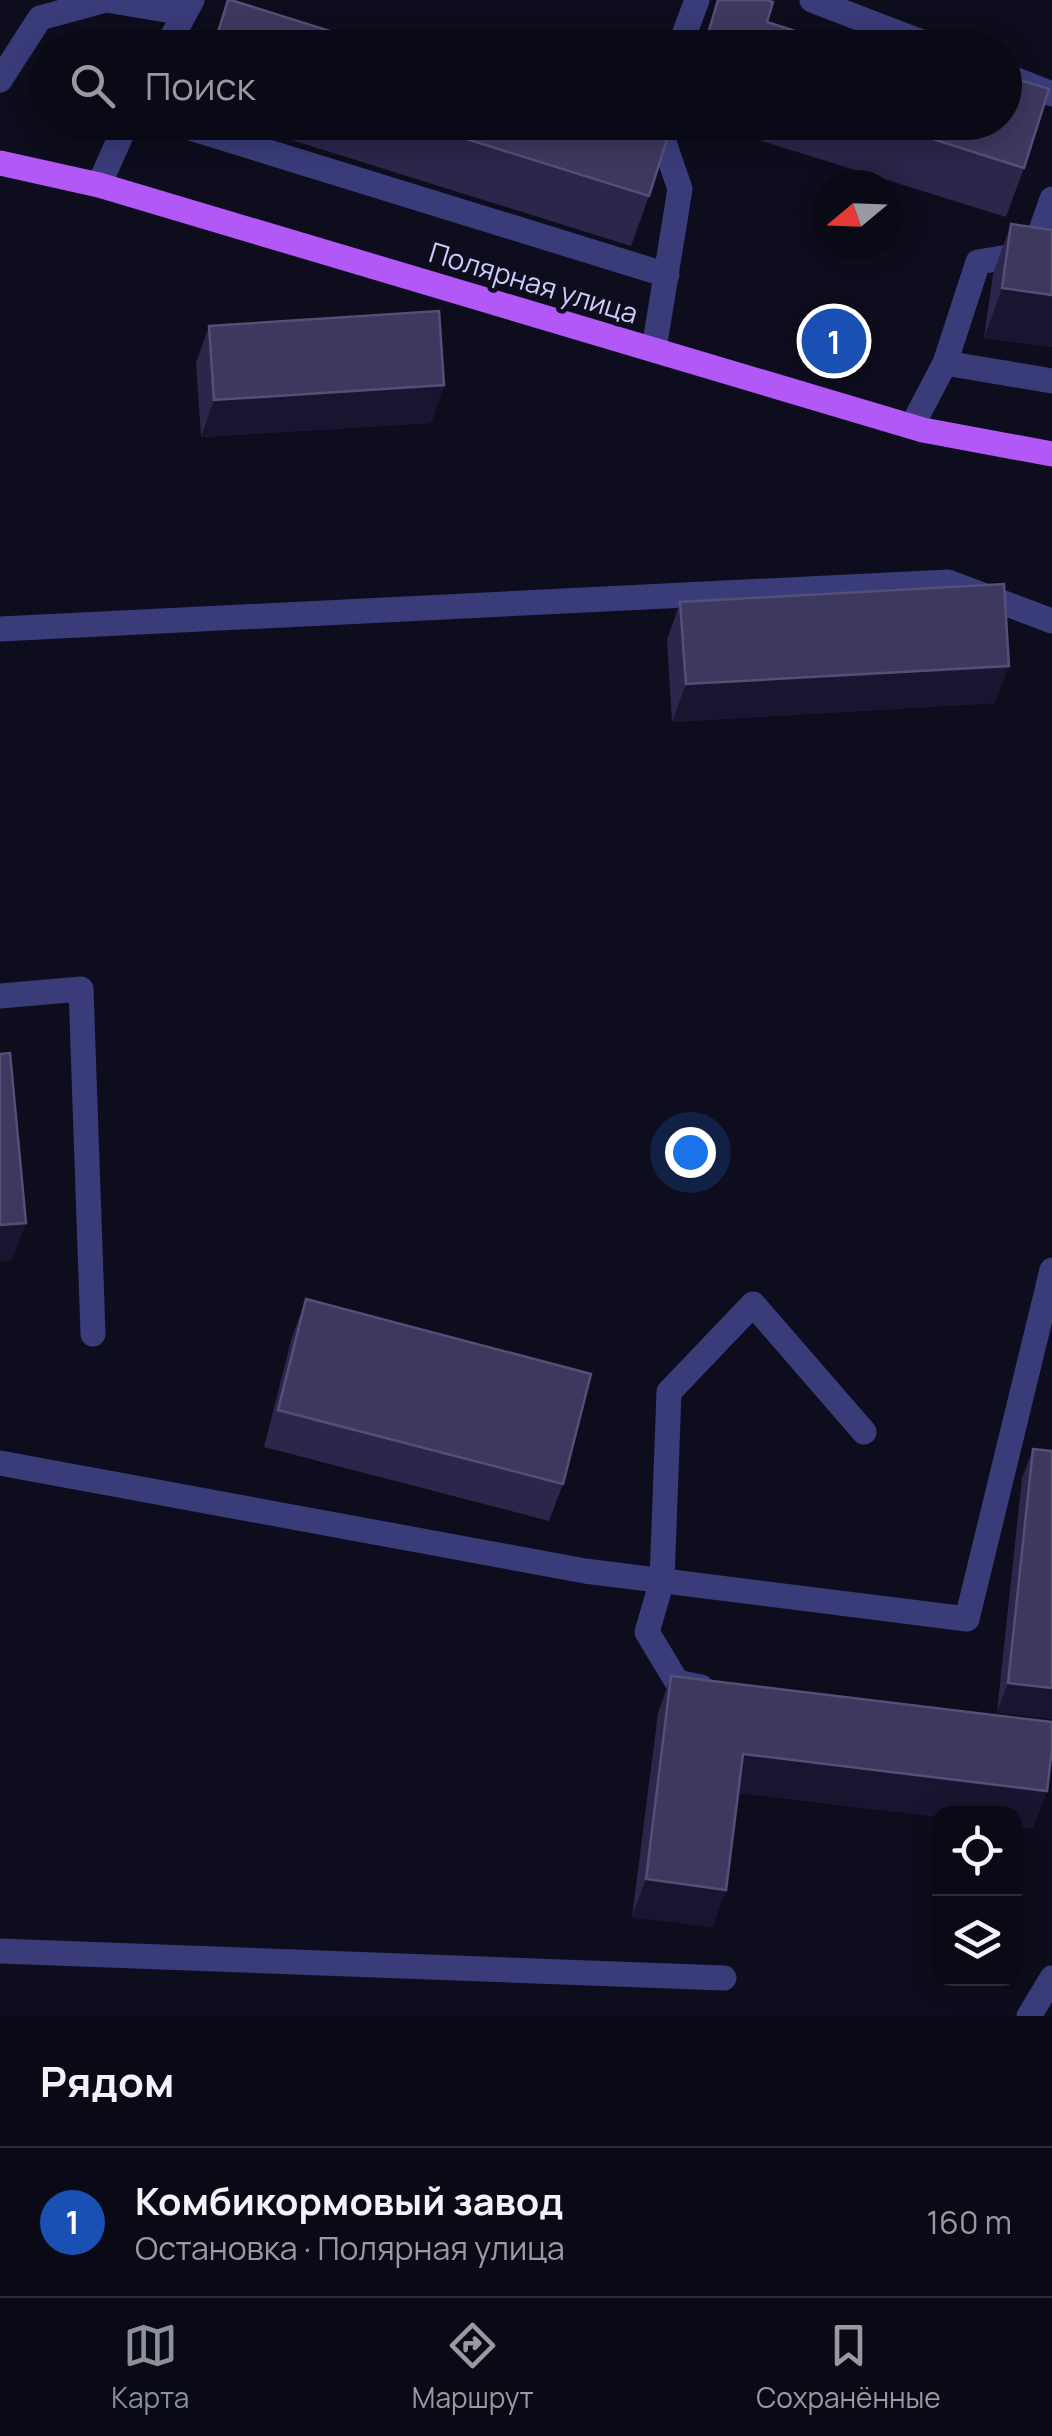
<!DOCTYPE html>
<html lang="ru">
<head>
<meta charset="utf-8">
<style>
	:root { --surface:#0a0a16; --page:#13131f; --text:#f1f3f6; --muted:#999aa1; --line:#2a2b35; --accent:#8c9099 }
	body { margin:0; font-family:Manrope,sans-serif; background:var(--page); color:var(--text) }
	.controls { position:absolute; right:30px; bottom:30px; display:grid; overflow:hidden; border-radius:20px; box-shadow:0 5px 25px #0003 }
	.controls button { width:90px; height:90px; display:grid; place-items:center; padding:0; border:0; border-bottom:2px solid var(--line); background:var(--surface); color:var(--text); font:50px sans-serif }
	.compass { position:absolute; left:812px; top:170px; width:90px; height:90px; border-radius:50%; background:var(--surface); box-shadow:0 5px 25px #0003; rotate:251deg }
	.you { position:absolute; left:690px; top:1152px; width:35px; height:35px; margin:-25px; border:8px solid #fff; border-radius:50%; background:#1a73e8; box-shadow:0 0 0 15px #1a73e833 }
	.badge { display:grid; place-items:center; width:65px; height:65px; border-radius:50%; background:var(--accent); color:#fff; font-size:32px; font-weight:700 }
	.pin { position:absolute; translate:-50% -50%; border:5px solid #fff; box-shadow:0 2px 10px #0006 }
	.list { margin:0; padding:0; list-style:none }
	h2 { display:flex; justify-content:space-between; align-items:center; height:130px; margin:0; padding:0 40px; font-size:42px }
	h2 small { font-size:32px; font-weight:400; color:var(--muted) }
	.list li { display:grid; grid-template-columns:65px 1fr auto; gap:30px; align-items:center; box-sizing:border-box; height:150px; padding:0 40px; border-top:2px solid var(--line) }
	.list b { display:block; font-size:38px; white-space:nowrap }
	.list p { margin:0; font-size:32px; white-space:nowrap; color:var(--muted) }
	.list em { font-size:32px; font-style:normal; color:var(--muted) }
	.icon { flex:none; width:55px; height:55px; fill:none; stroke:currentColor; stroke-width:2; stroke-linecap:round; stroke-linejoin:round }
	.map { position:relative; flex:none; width:1052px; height:2016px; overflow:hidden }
	.search { position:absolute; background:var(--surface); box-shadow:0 5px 25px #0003; left:30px; right:30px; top:30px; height:110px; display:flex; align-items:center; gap:25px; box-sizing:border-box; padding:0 35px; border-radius:55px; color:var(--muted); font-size:38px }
	.sheet { height:280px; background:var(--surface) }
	nav { display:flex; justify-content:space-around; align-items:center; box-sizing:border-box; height:140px; border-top:2px solid var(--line); background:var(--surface); font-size:28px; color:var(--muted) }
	nav a { display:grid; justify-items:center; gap:5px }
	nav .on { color:var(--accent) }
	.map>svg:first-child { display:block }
</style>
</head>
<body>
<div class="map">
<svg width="1052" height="2016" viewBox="0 0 1052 2016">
	<rect width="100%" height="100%" fill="#0e0d1d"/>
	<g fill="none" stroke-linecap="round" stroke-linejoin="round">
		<g stroke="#3a3c7a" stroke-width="25">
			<path d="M812,0L937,48"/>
			<path d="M166,48L192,0"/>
			<path d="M679,48L697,0"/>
			<path d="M1004,75L1052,94"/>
			<path d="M0,80L40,18L106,0L184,13"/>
			<path d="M171,122L667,275"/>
			<path d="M99,185L127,122"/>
			<path d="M654,349L680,189L657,122"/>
			<path d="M945,363L978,262L1033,253L1052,199"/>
			<path d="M912,426L945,363L1052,381"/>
			<path d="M0,629L948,582L1052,621"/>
			<path d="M0,996L81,989L93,1334"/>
			<path d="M0,1463L585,1571L967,1619L1052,1270"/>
			<path d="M701,1687L677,1682L647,1632L662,1581L669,1392L753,1304L864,1432"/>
			<path d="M0,1951L724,1978"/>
			<path d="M1029,2016L1052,1978"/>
		</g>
		<path stroke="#b158f6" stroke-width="25" d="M0,163L99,185L923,430L1052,454"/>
	</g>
	<g fill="#2b264a">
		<path d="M718,0L767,22L848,48H701Z"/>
		<path d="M234,122H624L649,196L631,246Z"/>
		<path d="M701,122H1004L1024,168L1006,217Z"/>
		<path d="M1011,224L1052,230V347L984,338L993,274Z"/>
		<path d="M209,326L444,385L431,423L201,437L196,363Z"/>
		<path d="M680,602L995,703L672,722L667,640Z"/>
		<path d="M306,1299L563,1484L549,1521L264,1447L292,1337Z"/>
		<path d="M1033,1449L1052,1719L997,1712L1022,1478Z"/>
		<path d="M671,1676L1047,1791L1033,1828L1014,1826V1814L940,1817L738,1793L726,1890L712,1927L632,1917L658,1713Z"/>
	</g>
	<g fill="#181530">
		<path d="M1002,288L1052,295V347L984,338Z"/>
		<path d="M444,385L431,423L201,437L214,400Z"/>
		<path d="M1009,666L995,703L672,722L686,684Z"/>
		<path d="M26,1223L12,1260L0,1262V1225Z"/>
		<path d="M1008,1683L1052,1688V1719L997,1712Z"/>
		<path d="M743,1754L1047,1791L1033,1828L1014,1826V1814H940V1817L730,1792Z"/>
		<path d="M646,1879L726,1890L712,1927L632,1917Z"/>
	</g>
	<g fill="#3d385d" stroke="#544f76" stroke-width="2.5">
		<path d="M228,0H231L384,48H213Z"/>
		<path d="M718,0H767L773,2L767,22L848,48H704Z"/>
		<path d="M1004,75L1049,89L1024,168L879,122H1004Z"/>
		<path d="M412,122H624L668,136L649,196Z"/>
		<path d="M1011,224L1052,230V295L1002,288Z"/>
		<path d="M439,311L444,385L214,400L209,326Z"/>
		<path d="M1004,584L1009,666L686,684L680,602Z"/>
		<path d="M10,1053L26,1223L0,1225V1054Z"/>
		<path d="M306,1299L591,1374L563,1484L278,1410Z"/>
		<path d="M1033,1449L1052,1451V1688L1008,1683Z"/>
		<path d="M671,1676L1052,1722V1749L1047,1791L743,1754L726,1890L646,1879Z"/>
	</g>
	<g text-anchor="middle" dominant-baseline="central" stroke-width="9" stroke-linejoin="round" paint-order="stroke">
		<g font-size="28" fill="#cecbfc" stroke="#0e0d1d">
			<text transform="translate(534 282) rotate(17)">Полярная улица</text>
		</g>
	</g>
</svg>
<div class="controls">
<button><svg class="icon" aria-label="locate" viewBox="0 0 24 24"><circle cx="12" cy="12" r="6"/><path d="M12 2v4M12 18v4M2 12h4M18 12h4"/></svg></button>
<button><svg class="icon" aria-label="layers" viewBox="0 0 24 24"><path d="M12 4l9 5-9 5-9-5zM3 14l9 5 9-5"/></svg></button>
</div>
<svg class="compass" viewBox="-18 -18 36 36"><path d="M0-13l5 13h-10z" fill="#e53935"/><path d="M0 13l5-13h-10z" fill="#999aa1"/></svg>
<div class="you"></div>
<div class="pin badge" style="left:834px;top:341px;background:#1a4fb4">1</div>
<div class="search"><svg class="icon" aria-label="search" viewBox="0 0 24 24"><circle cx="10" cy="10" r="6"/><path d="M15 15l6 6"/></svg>Поиск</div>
</div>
<section class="sheet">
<h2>Рядом<small></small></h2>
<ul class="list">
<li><span class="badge" style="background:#1a4fb4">1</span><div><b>Комбикормовый завод</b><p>Остановка · Полярная улица</p></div><em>160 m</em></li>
</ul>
</section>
<nav>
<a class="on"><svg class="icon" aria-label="map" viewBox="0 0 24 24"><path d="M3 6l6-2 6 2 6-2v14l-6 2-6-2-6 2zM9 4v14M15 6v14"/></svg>Карта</a>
<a><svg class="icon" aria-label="directions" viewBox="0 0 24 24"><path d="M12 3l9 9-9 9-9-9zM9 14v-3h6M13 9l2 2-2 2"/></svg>Маршрут</a>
<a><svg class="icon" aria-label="saved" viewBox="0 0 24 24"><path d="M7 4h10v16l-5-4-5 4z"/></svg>Сохранённые</a>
</nav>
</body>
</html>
